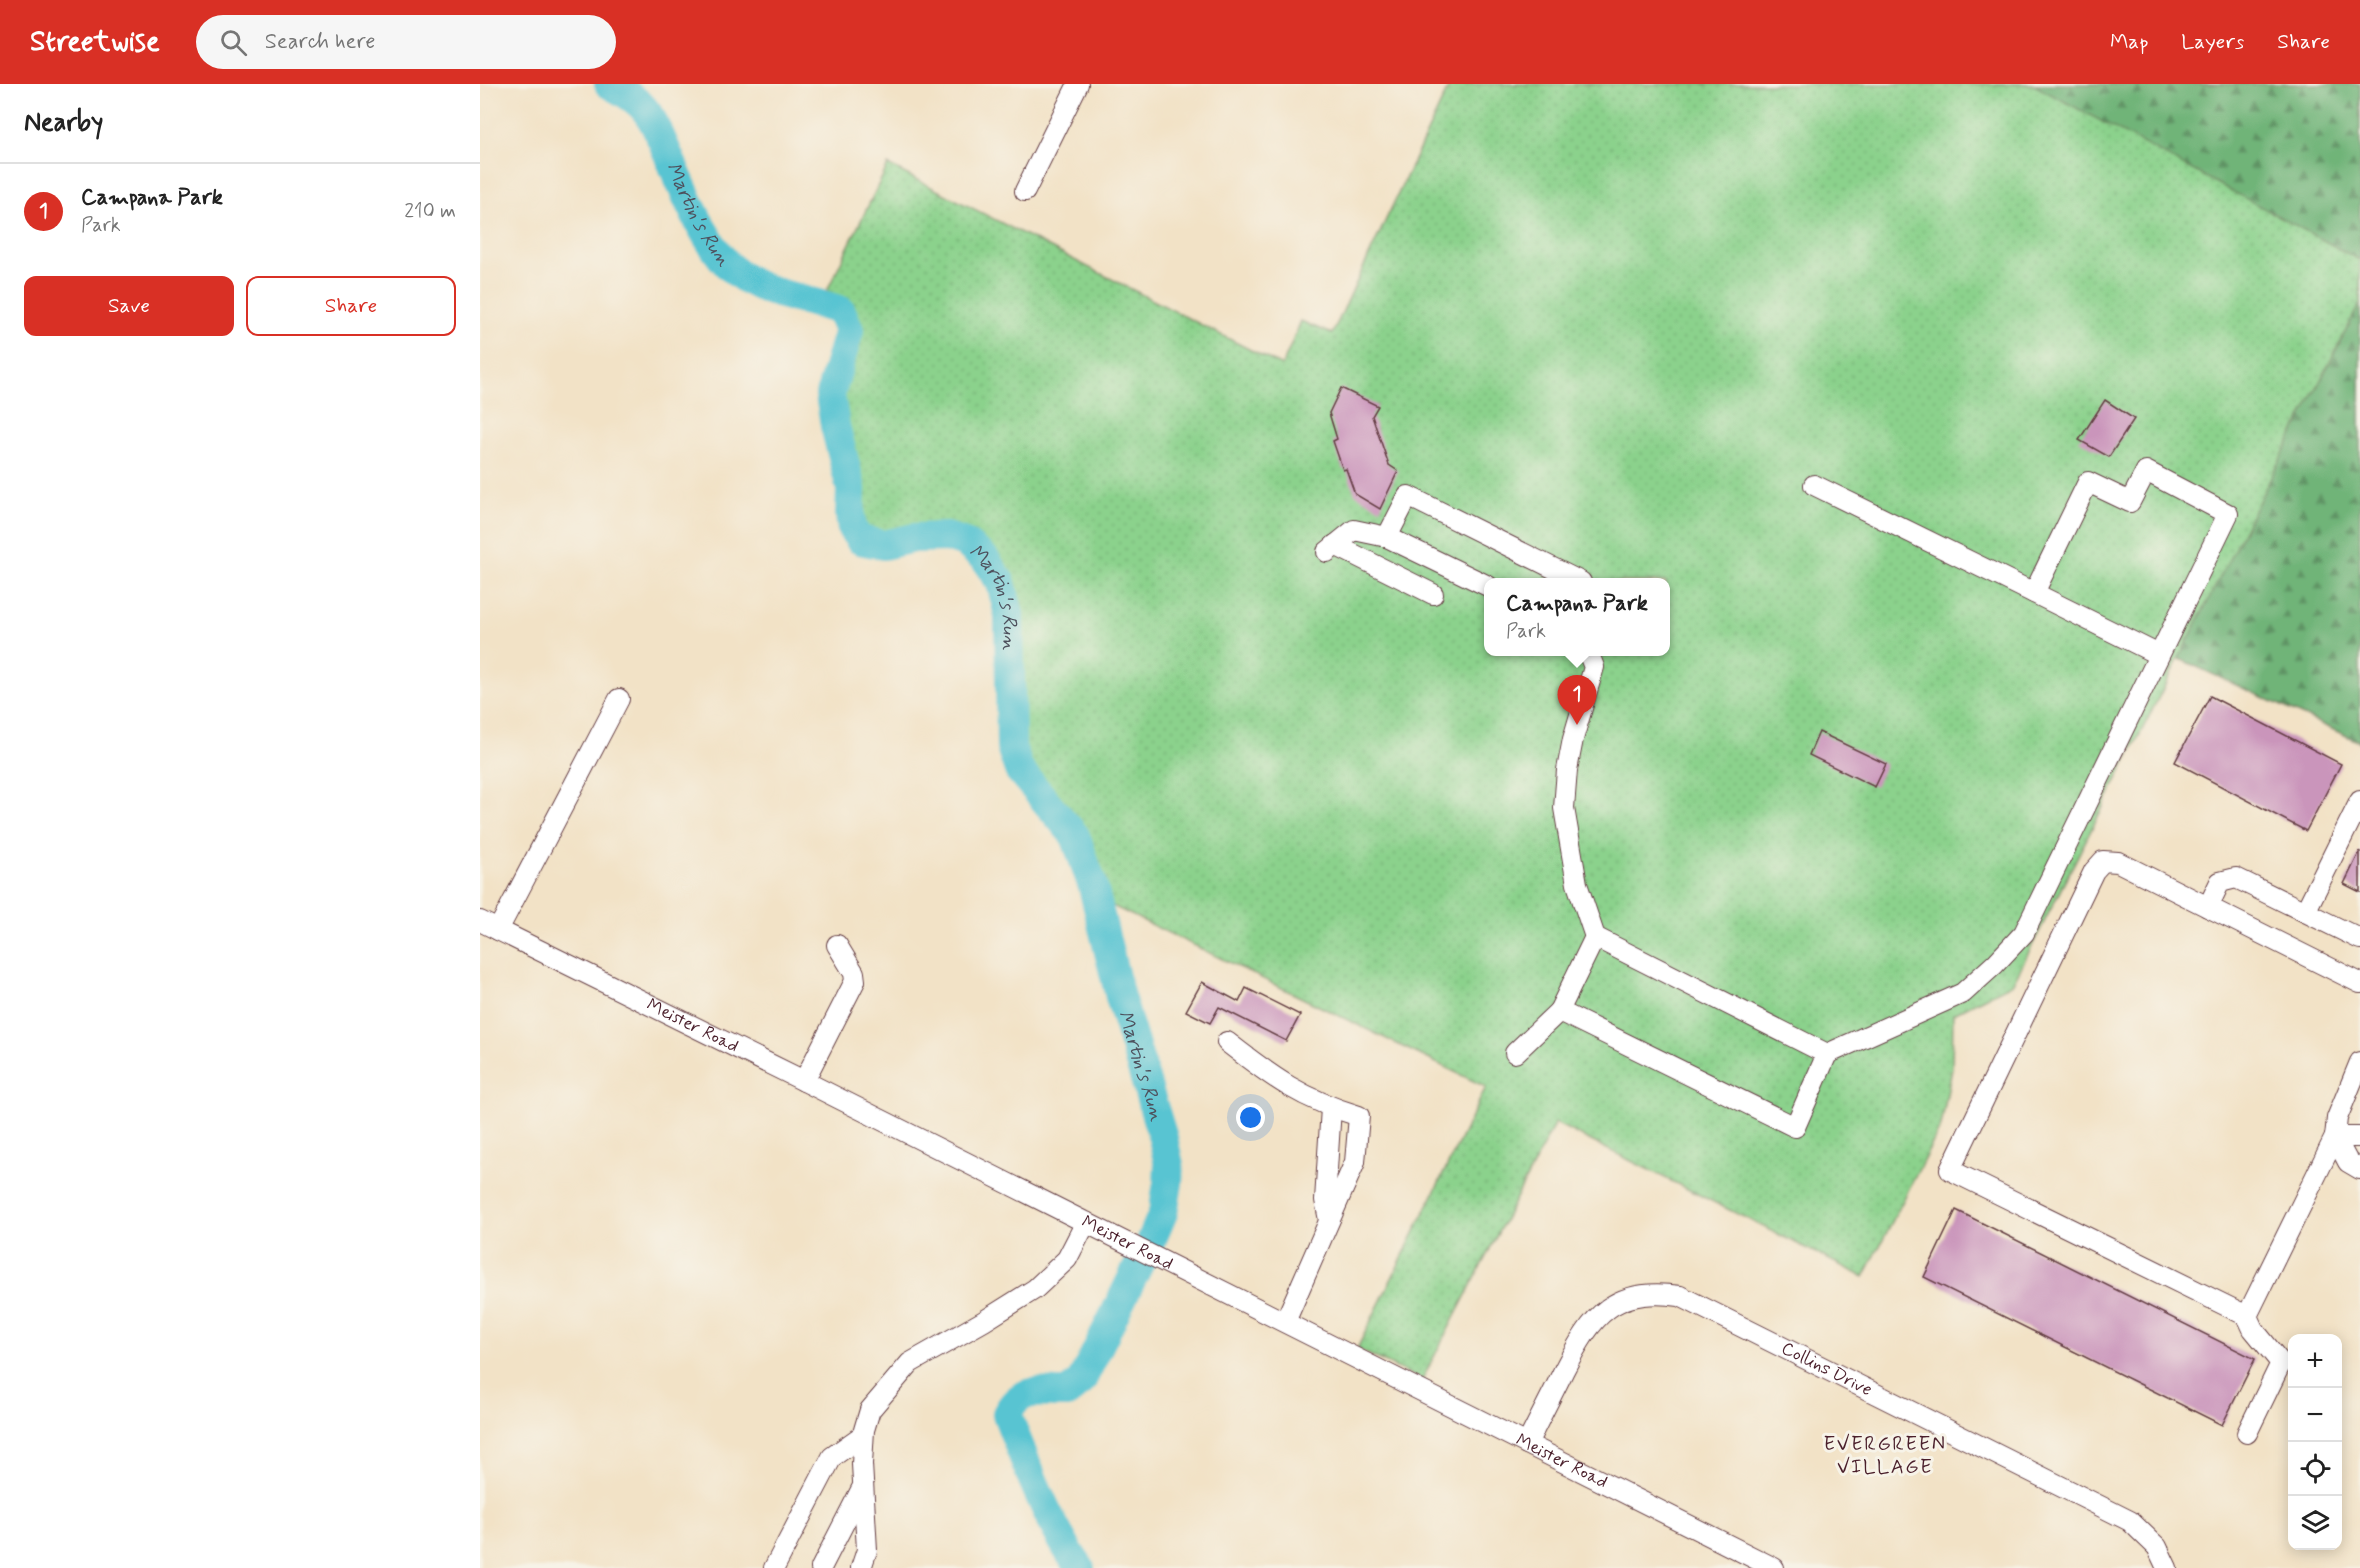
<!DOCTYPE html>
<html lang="en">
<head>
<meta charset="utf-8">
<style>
	:root { --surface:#fff; --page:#f6f6f6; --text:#222; --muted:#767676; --line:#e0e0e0; --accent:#d93025 }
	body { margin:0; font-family:Mynerve,sans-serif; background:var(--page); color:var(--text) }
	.controls { position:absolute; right:18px; bottom:18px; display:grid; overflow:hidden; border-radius:12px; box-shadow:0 3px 15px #0003 }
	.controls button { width:54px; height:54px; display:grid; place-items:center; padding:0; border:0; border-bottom:2px solid var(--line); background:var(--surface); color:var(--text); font:30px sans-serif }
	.you { position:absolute; left:771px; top:1034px; width:21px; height:21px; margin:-15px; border:4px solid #fff; border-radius:50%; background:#1a73e8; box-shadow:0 0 0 9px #1a73e833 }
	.badge { display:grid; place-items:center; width:39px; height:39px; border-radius:50%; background:var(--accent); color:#fff; font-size:20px; font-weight:700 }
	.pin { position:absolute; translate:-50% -50px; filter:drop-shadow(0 2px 3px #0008) }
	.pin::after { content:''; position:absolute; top:32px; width:21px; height:18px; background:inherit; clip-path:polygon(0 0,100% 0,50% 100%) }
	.popup { position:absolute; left:1004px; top:494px; width:186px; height:78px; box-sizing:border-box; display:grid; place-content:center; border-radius:12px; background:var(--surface); filter:drop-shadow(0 2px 4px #0005); font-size:20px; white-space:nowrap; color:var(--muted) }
	.popup b { font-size:22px; color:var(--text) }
	.popup::after { content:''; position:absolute; left:50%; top:100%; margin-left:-12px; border:12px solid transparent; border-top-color:var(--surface) }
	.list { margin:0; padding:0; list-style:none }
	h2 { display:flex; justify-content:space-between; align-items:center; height:78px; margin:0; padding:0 24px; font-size:26px }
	h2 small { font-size:20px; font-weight:400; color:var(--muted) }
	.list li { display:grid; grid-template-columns:39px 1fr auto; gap:18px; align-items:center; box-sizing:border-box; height:96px; padding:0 24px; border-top:2px solid var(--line) }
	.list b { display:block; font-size:22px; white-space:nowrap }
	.list p { margin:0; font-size:20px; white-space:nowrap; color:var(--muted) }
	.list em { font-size:20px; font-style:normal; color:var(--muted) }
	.actions { display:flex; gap:12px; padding:18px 24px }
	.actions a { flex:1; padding:14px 0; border:2px solid var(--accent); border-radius:12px; text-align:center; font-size:21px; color:var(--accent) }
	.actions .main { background:var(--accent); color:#fff }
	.icon { flex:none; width:33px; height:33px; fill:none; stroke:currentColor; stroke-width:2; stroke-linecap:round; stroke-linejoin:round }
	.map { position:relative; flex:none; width:1880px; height:1484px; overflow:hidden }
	header { display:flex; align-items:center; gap:36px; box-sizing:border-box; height:84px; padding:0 30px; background:var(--accent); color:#fff }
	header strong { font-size:28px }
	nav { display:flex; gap:33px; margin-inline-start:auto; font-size:21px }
	.search { width:420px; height:54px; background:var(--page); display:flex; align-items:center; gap:15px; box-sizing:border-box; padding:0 21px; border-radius:33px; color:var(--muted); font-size:22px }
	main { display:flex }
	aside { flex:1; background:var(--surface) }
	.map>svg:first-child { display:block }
</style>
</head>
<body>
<header>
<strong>Streetwise</strong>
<div class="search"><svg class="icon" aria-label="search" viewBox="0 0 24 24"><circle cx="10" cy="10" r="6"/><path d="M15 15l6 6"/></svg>Search here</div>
<nav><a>Map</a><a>Layers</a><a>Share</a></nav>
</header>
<main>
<aside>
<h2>Nearby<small></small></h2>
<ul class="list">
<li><span class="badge">1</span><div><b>Campana Park</b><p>Park</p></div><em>210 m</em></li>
</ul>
<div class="actions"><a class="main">Save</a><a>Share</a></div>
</aside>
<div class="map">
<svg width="1880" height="1484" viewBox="0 0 1880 1484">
	<defs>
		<pattern id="forest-firs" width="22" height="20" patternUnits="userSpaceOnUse" patternTransform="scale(1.5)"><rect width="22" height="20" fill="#70b478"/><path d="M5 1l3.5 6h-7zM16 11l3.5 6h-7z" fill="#5e9263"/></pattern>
		<pattern id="park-dots" width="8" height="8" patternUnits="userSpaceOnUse" patternTransform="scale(1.5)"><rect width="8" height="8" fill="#8bd28c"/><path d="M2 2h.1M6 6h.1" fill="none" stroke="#79b479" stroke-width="1.8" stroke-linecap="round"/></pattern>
	</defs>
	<rect width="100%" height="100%" fill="#f7f3e8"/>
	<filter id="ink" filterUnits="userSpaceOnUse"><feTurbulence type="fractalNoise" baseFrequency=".0167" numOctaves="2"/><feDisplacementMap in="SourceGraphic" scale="12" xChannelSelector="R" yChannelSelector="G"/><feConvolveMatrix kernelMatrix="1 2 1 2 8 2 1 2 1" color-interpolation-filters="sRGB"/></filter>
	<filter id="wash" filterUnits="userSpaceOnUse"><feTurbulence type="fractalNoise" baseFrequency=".008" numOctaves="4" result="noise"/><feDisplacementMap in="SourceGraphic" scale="24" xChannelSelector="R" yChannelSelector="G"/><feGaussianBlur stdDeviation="1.35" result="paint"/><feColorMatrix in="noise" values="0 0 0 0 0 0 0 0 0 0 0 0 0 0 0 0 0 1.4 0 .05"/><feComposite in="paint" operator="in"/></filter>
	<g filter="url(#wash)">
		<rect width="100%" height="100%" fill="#f2e2c6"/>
		<path fill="url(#forest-firs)" stroke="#5d6a52" stroke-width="1.5" d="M1486,0H1880V658L1693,572Z"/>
		<path fill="url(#park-dots)" stroke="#6a785c" stroke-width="1.5" fill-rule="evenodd" d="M970,0H1552L1880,176V219L1533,899L1473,930L1472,984L1461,1042L1384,1193L1075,1039L942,1296L877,1265L1006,1003L616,814C611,797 603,764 593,750C573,722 536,697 530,662C521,604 549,518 502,473C493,464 481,456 467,453C441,448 389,475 373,447C367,435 372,419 371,406C370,376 345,338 350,309C354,288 367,268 369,248C369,242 364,233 361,227L341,219L408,81L802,282L821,237L852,250ZM1008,498H1186V568H1008Z"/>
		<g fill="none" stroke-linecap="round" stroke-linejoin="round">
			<g stroke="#59c4d2" stroke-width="30">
				<path id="s1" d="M129,0C138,5 148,10 156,17C172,29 179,50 187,68C202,102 222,154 248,181C277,211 324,213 361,227L369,246L350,311L355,342L371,405L370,431L372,445L380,456L404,461L434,454L467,453L485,459L504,474L521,499L529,531L531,663L539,686L595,752L613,803L640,913L683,1054L689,1081L688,1099L683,1129L672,1155"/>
				<path d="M600,1484C570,1444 545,1378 527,1330C542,1301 559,1310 587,1309L601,1298L661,1176"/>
			</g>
		</g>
		<g id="blocks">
			<g fill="#ca95bb">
				<path d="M861,304L898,322L892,332L909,381L918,387L900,425L875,410L866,385L863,386L853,357L857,355L849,329Z"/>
				<path d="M1625,316L1654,335L1629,373L1599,356Z"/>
				<path d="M1730,612L1861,680L1826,747L1695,678Z"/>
				<path d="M1339,648L1406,680L1395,703L1329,671Z"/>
				<path d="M1880,767V808L1864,800Z"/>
				<path d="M722,898L759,918L766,904L820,931L806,957L739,923L730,939L706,927Z"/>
				<path d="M1476,1126L1775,1275L1742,1341L1444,1193Z"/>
			</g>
		</g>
	</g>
	<g filter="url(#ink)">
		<use href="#blocks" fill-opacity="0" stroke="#633c42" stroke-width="1.5"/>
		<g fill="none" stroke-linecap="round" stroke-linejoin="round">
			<g stroke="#633c42" stroke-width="22">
				<g id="minor">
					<path d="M545,107L598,0"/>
					<path d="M1334,401L1554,509"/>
					<path d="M855,461L953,510"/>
					<path d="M847,468L874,446L907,453"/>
					<path d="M1008,502L907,453L928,412L1101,498"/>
					<path d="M1108,568L1114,583L1093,655L1087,686L1084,724L1097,800L1115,853"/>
					<path d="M1728,823L1740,798L1756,794L1880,855"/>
					<path d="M1825,828L1880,717"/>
					<path id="s2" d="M0,837L324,997L1294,1484"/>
					<path d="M18,846L139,615"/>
					<path d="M1880,899L1638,778L1623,777L1614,787L1470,1086L1767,1232L1855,1053L1857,1034L1880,978"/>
					<path d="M1079,927L1115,853L1347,970"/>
					<path d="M747,958C793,994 822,1015 879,1032L875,1078L805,1238"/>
					<path d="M1035,969L1079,927L1315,1043L1347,970L1483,909L1515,880L1544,849L1748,430L1666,387L1650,418L1608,398L1554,509L1679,571"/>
					<path d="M324,997L375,897L374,889L357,861"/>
					<path d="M1855,1053L1868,1078L1880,1085"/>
					<path d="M1855,1053H1880"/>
					<path d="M849,1136L845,1116L851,1024"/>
					<path d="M1767,1232L1773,1245L1801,1279L1767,1349"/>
					<path id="s3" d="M1047,1360C1059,1335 1072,1311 1084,1286C1112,1231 1134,1202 1200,1212L1650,1437L1677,1463L1687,1484"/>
					<path d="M294,1484L352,1373L383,1351"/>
					<path d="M341,1484L383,1402"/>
					<path d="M381,1484L387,1466L382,1380L384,1346L390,1326L430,1279L504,1237L555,1205L587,1175L606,1138"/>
				</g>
			</g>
			<use href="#minor" stroke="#fff" stroke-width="20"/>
		</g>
	</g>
	<g text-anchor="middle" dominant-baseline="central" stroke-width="6" stroke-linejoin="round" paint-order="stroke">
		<g font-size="18" fill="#4a1f2b" stroke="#f7f3e8">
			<text stroke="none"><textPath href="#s2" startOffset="237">Meister Road</textPath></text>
			<text stroke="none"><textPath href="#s2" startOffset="723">Meister Road</textPath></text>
			<text stroke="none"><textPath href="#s3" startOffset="398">Collins Drive</textPath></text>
			<text stroke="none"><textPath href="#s2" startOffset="1209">Meister Road</textPath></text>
		</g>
		<g font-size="20" font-style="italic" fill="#4e515d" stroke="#f7f3e8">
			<text stroke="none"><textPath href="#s1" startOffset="162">Martin's Run</textPath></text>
			<text stroke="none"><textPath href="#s1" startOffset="756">Martin's Run</textPath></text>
			<text stroke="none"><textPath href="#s1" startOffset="1260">Martin's Run</textPath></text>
		</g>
		<g font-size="20" letter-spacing="1.5" fill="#4a1f2b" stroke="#f7f3e8">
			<text x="1405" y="1360">EVERGREEN<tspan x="1405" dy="23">VILLAGE</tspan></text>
		</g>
	</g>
</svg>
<div class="controls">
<button>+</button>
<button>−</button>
<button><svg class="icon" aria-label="locate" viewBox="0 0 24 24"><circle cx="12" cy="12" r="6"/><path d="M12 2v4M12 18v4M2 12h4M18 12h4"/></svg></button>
<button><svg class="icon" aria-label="layers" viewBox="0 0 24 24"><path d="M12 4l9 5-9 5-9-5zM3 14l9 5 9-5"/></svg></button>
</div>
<div class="you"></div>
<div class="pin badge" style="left:1097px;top:641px">1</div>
<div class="popup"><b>Campana Park</b>Park</div>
</div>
</main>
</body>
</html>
